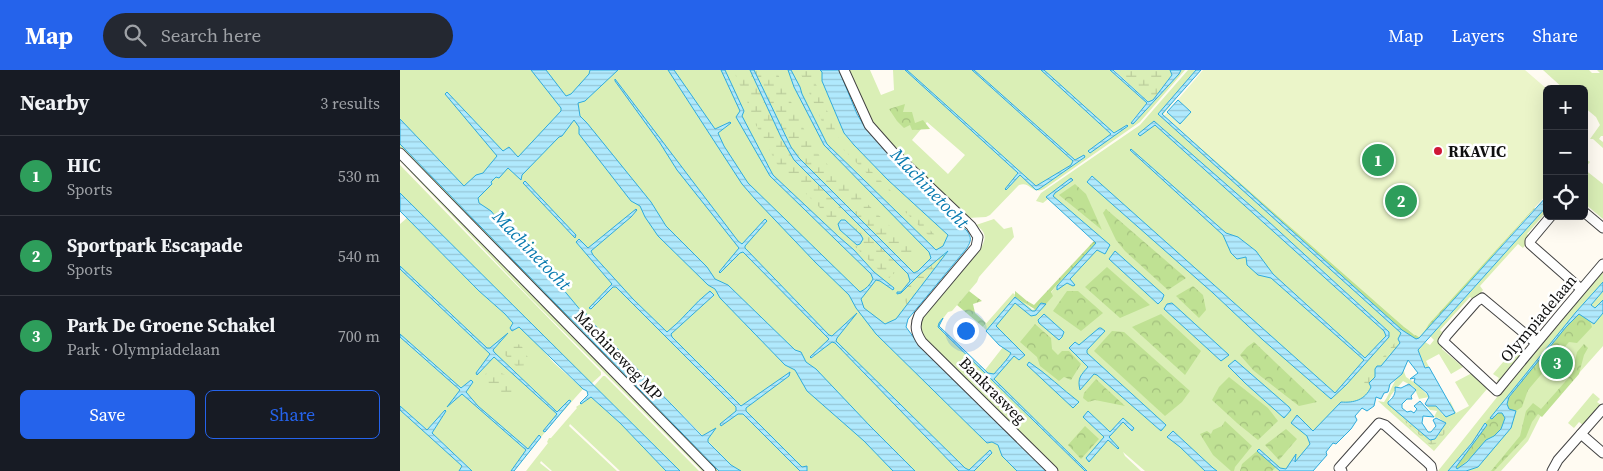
<!DOCTYPE html>
<html lang="en">
<head>
<meta charset="utf-8">
<style>
	:root { --surface:#171b24; --page:#242831; --text:#f1f3f6; --muted:#9ea1a6; --line:#363941; --accent:#2563eb }
	body { margin:0; font-family:"Source Serif 4",serif; background:var(--page); color:var(--text) }
	.controls { position:absolute; right:15px; top:15px; display:grid; overflow:hidden; border-radius:8px; box-shadow:0 5px 20px #0002 }
	.controls button { width:45px; height:45px; display:grid; place-items:center; padding:0; border:0; border-bottom:1px solid var(--line); background:var(--surface); color:var(--text); font:25px sans-serif }
	.you { position:absolute; left:565px; top:260px; width:18px; height:18px; margin:-12px; border:4px solid #fff; border-radius:50%; background:#1a73e8; box-shadow:0 0 0 8px #1a73e833 }
	.badge { display:grid; place-items:center; width:32px; height:32px; border-radius:50%; background:var(--accent); color:#fff; font-size:16px; font-weight:700 }
	.pin { position:absolute; translate:-50% -50%; border:2px solid #fff; box-shadow:0 1px 5px #0006 }
	.list { margin:0; padding:0; list-style:none }
	h2 { display:flex; justify-content:space-between; align-items:center; height:65px; margin:0; padding:0 20px; font-size:21px }
	h2 small { font-size:16px; font-weight:400; color:var(--muted) }
	.list li { display:grid; grid-template-columns:32px 1fr auto; gap:15px; align-items:center; box-sizing:border-box; height:80px; padding:0 20px; border-top:1px solid var(--line) }
	.list b { display:block; font-size:19px; white-space:nowrap }
	.list p { margin:0; font-size:16px; white-space:nowrap; color:var(--muted) }
	.list em { font-size:16px; font-style:normal; color:var(--muted) }
	.actions { display:flex; gap:10px; padding:15px 20px }
	.actions a { flex:1; padding:11px 0; border:1px solid var(--accent); border-radius:8px; text-align:center; font-size:18px; color:var(--accent) }
	.actions .main { background:var(--accent); color:#fff }
	.icon { flex:none; width:28px; height:28px; fill:none; stroke:currentColor; stroke-width:2; stroke-linecap:round; stroke-linejoin:round }
	.map { position:relative; flex:none; width:1203px; height:401px; overflow:hidden }
	header { display:flex; align-items:center; gap:30px; box-sizing:border-box; height:70px; padding:0 25px; background:var(--accent); color:#fff }
	header strong { font-size:24px }
	nav { display:flex; gap:28px; margin-inline-start:auto; font-size:18px }
	.search { width:350px; height:45px; background:var(--page); display:flex; align-items:center; gap:12px; box-sizing:border-box; padding:0 18px; border-radius:28px; color:var(--muted); font-size:19px }
	main { display:flex }
	aside { flex:1; background:var(--surface) }
	.map>svg:first-child { display:block }
</style>
</head>
<body>
<header>
<strong>Map</strong>
<div class="search"><svg class="icon" aria-label="search" viewBox="0 0 24 24"><circle cx="10" cy="10" r="6"/><path d="M15 15l6 6"/></svg>Search here</div>
<nav><a>Map</a><a>Layers</a><a>Share</a></nav>
</header>
<main>
<aside>
<h2>Nearby<small>3 results</small></h2>
<ul class="list">
<li><span class="badge" style="background:#2e9e5b">1</span><div><b>HIC</b><p>Sports</p></div><em>530 m</em></li>
<li><span class="badge" style="background:#2e9e5b">2</span><div><b>Sportpark Escapade</b><p>Sports</p></div><em>540 m</em></li>
<li><span class="badge" style="background:#2e9e5b">3</span><div><b>Park De Groene Schakel</b><p>Park · Olympiadelaan</p></div><em>700 m</em></li>
</ul>
<div class="actions"><a class="main">Save</a><a>Share</a></div>
</aside>
<div class="map">
<svg width="1203" height="401" viewBox="0 0 1203 401">
	<defs>
		<pattern id="forest-crowns" width="20" height="18" patternUnits="userSpaceOnUse" patternTransform="scale(1.25)"><rect width="20" height="18" fill="#bfe193"/><path d="M2 6a3 3 0 1 1 6 0M12 15a3 3 0 1 1 6 0" fill="none" stroke="#a3c07e"/></pattern>
		<pattern id="wetland-marsh" width="20" height="14" patternUnits="userSpaceOnUse" patternTransform="scale(1.25)"><rect width="20" height="14" fill="#daefb6"/><path d="M1 5h8M5 5V1M11 12h8M15 12V8" fill="none" stroke="#bacc9b"/></pattern>
		<pattern id="water-rules" width="6" height="5" patternUnits="userSpaceOnUse" patternTransform="scale(1.25)"><rect width="6" height="5" fill="#b0e9fd"/><path d="M0 2.5h6" fill="none" stroke="#96c7d8"/></pattern>
	</defs>
	<rect width="100%" height="100%" fill="#fffbf2"/>
	<g fill="#daefb6" fill-rule="evenodd">
		<path d="M0,0H420L422,2V11L444,63L454,75L488,110L548,165V182L496,250L485,254L476,263L587,373L592,372L598,375L618,401H337L186,246L185,242H182L157,212L104,159L0,50Z"/>
		<path d="M447,0H470L481,25L494,20L493,0H710L747,33L731,52L754,31L781,0H785L740,52L644,119C631,125 631,111 619,115L590,145L586,147L567,148L476,60ZM527,52L565,85L548,104L512,70Z"/>
		<path d="M788,0H799L762,46H764L1004,257L1020,268L899,401H745L723,382L725,386L741,401H656L520,266L518,253L582,176C587,167 585,161 576,155L594,149L604,159L612,157L614,167L579,207L577,212L552,241L548,242L538,255V257L595,312L590,304L585,300L603,277L583,257L613,223L633,240L651,223L655,217L696,172L648,129L643,133L636,131L641,123L740,55Z"/>
		<path d="M1143,0H1189L1192,3H1200L1197,0H1203V66H1201L1199,69L1203,72V78L1193,69H1190L1200,55L1196,47L1184,37V19H1164Z"/>
		<path d="M0,74L319,401H314L0,79Z"/>
		<path d="M0,85L308,401H302L131,229L0,91Z"/>
		<path d="M1184,88L1190,92L1184,99L1203,114V149L1184,133Z"/>
		<path d="M0,95L201,302V305L191,314L0,123Z"/>
		<path d="M1147,136V141L1127,164L1131,167L1123,178L1118,174L1080,216L1083,220L1075,230L1070,227L1040,260L1044,264L1042,279L1063,297L1051,304L1039,284L1026,291L1029,297L1026,298L1018,281L1025,272L1030,275L1034,270L1030,266Z"/>
		<path d="M7,148L79,221L105,244L118,252L154,293L183,319L150,356L114,401H72L32,363L46,341H45L27,360L0,336V154Z"/>
		<path d="M1203,201V276L1140,347L1128,371L1101,401H1038L1129,287Z"/>
		<path d="M1120,272L1123,274L1119,279L1122,283L1099,312L1097,311L1099,308L1093,304Z"/>
		<path d="M1003,299L1006,307L1018,315L1029,327L1019,329L1014,317L1003,311L991,325L988,332L993,337L991,339L1031,376L1050,357L1039,348L1034,347L1037,341L1030,340L1027,336H1036L1043,345L1055,343L1050,335V331L1056,343L1069,336L1055,312L1072,303L1086,316L1087,319L1034,381L978,331L984,332C989,325 990,320 994,313C996,308 1000,305 1003,299Z"/>
		<path d="M203,306H205L299,401H280L194,316Z"/>
		<path d="M1193,323L1200,329L1197,332L1201,335L1183,355L1179,352L1174,358L1168,353Z"/>
		<path d="M191,327L220,353L266,401H220L170,354L169,356L217,401H152L141,391L140,393L150,401H126L148,373L147,372L149,368H151L177,338L176,337Z"/>
		<path d="M0,340L69,401H0Z"/>
	</g>
	<g fill="url(#forest-crowns)">
		<path d="M505,34L503,42H512L515,53L523,50L530,59L512,60L510,55L504,58L497,51L489,39Z"/>
		<path d="M779,59L917,176L1015,266L1132,137L1135,138L1019,269H1016L1002,260Z"/>
		<path d="M675,114L686,124L702,160L659,125Z"/>
		<path d="M706,139L786,208L768,220L725,181L716,170L703,143Z"/>
		<path d="M694,171L696,173L655,217L651,222L653,226L646,234L641,233L636,240L615,227V221L627,231L634,235Z"/>
		<path d="M707,197L750,235L720,248L685,217Z"/>
		<path d="M793,216L803,225L806,240L799,248L776,226Z"/>
		<path d="M569,221L582,231L573,234L575,243L586,253L583,257L557,235Z"/>
		<path d="M667,221H678L703,243L681,261L653,241Z"/>
		<path d="M1179,243L1190,251L1192,257L1177,273L1169,272L1128,320L1122,337L1116,341L1109,339L1107,334L1109,327L1166,257Z"/>
		<path d="M761,244L801,281L785,305L732,257Z"/>
		<path d="M635,254L651,268L652,279L658,285L662,281H669L681,294L671,310L664,307L659,311L640,296L637,287L620,272Z"/>
		<path d="M712,261L724,262L790,321L782,332L765,346L694,281Z"/>
		<path d="M854,272L912,327L917,332L899,336L854,301L840,285L847,277Z"/>
		<path d="M1184,274L1188,278L1184,285L1179,304L1142,347L1138,344L1132,352L1126,367L1094,401H1091L1120,366L1126,341L1133,333L1141,339L1172,304L1177,282Z"/>
		<path d="M829,307L868,338L878,351L858,370L837,353L812,330L819,317Z"/>
		<path d="M696,309L698,311L725,336L695,330L688,332L683,328L684,323Z"/>
		<path d="M1098,343H1102L1105,348L1101,359L1094,366L1086,370L1077,382L1057,399L1056,397L1087,355L1085,353L1090,348L1092,349Z"/>
		<path d="M825,351L852,376L835,397L834,401H831L813,385L800,364L807,361L811,364L813,360L822,356Z"/>
		<path d="M685,356L699,369L681,389L668,375Z"/>
		<path d="M886,359L897,369L879,390L865,375Z"/>
		<path d="M857,381L876,397L872,401H840L842,394Z"/>
	</g>
	<g fill="url(#wetland-marsh)">
		<path d="M333,0H350L381,67L394,90L501,197L489,208L485,206L431,153L423,141L377,94L350,44L347,30Z"/>
		<path d="M354,0H376L411,74L421,88L516,182L505,194L399,88L391,77Z"/>
		<path d="M399,0H410L439,69L534,164L535,172L427,63Z"/>
		<path d="M714,0H770L772,5L753,30L748,32Z"/>
		<path d="M548,181V182L507,235L501,223C516,208 532,195 548,181Z"/>
		<path d="M998,269L1001,274L976,308L972,309L969,322L963,317L966,307Z"/>
		<path d="M113,273L121,275L132,295L116,296L100,280Z"/>
		<path d="M90,297L111,308L113,321L110,329L97,321L83,308Z"/>
		<path d="M993,337L1035,369L1046,353L1050,357L1037,373L1031,376L991,339Z"/>
	</g>
	<path fill="#ebf5c9" d="M803,0H1125L1147,19V124L1029,254L1020,268L1004,257L764,46Z"/>
	<g fill="url(#water-rules)" stroke="#2fabdc">
		<path d="M131,0H146L166,26L171,24L189,4L190,0H218L185,31L178,33L180,46L187,53L251,132L266,156L307,197L315,209L328,215L395,280L401,282L406,292L416,299L470,356L515,401H493L464,371L407,321L395,300L385,295L320,228L315,219L308,215L258,166L245,147L240,136L231,131L179,64V57L174,50L162,66L159,67L122,105L121,110L108,98L99,108L96,107L91,112L92,114L78,128L79,133L91,141L104,157V159L157,212L182,242L186,243V246L302,366L316,358L308,369V372L331,395L341,401H319L0,74V49L64,116L76,105L83,103L87,98L97,86L45,24L47,22L103,81L109,77L118,87L161,41V38Z"/>
		<path d="M268,0H274L315,59L330,52L331,53L318,63L324,76L348,113L460,222C466,219 470,215 473,209L471,204L370,106L336,47L340,41L321,0H325L344,41L342,46L373,105L439,167L454,180L474,202L494,218L493,220L480,211L476,210L461,229L464,238L485,254L496,249L548,181L519,205L501,223L497,224V222H501L510,211L508,204L394,90L381,67L350,0H354L391,77L399,88L514,203L518,201L531,188L529,182L424,75L394,17L388,0H391L400,17L402,24L427,74L536,180L543,176L548,165L488,110L454,75L444,63L422,11V2L420,0H439L457,44L466,59L567,161C572,168 571,171 567,178L508,249L506,257L517,272L647,401H617L602,386L598,375L592,372L587,373L476,264L456,238L449,225L415,192L355,129L342,114Z"/>
		<path d="M505,0H507L636,116L671,95L673,91L572,0H574L675,90L684,85L685,87L639,119L636,120L620,105L606,120L605,119L618,103Z"/>
		<path d="M641,0H644L714,63L727,55L728,56L690,83L688,81L711,64Z"/>
		<path d="M710,0H713L748,32L753,30L772,5L770,0H781L779,4L733,54L731,53L747,33Z"/>
		<path d="M796,0H801L762,44L1002,260L1016,269L1019,268L1147,126V136L1018,280L1025,298L1029,297L1055,343L1046,347L1036,336H1027L1025,334L1029,327L1027,323L1014,312L1015,308L1010,309L1018,303L1008,290L1002,304L990,314L988,322L984,323L981,329L976,327L974,336L967,341L962,338L955,346L957,350L951,359L936,374L933,373L926,382L927,385L913,401H880L857,381L859,379L880,398L886,399L896,384L895,392L910,374L907,366L891,353L897,345L913,361L941,332C954,333 965,330 971,317L969,313L975,307V299L977,296H981L1000,273L998,269L1001,263L758,44Z"/>
		<path d="M215,9L338,171L342,174L365,149L367,151L345,176V178L429,265L432,266L457,243L437,268L436,271L565,398L569,400L590,380L592,383L574,401H559L435,273L432,272L411,288L410,287L429,269L343,182L340,183L320,203L319,202L339,178L277,100L260,73L215,11Z"/>
		<path d="M778,30L791,42L780,54L767,42Z"/>
		<path d="M754,51L868,151L989,262V267L946,315L931,329L863,270L813,223L687,112L692,106L935,323L964,290L871,208L858,205L847,195L846,187L837,189L831,183L823,165L730,80L731,79L826,163L838,167L856,181L873,204L965,288L986,266L984,261L755,55L740,66L738,64Z"/>
		<path d="M671,108L673,110L655,123L653,126L710,175L705,184L697,180L670,209L675,215L673,216L667,213L657,220V216L696,173L646,127Z"/>
		<path d="M125,111L176,165L175,168L123,113Z"/>
		<path d="M0,123L280,401H266L220,353L191,327L181,334L180,333L188,325L187,321L183,319L119,257L112,261L110,258L113,253L105,244L79,221L0,141Z"/>
		<path d="M236,139L237,140L231,147L191,181L193,185L233,229L267,262C283,250 294,233 310,221L314,225L271,264L272,267L341,336L390,302L389,306L346,338V341L402,397L407,396V401H400L343,344H338L321,356L320,354L336,341V337L216,217H213L191,239L189,238L212,214L176,172L179,169L188,178Z"/>
		<path d="M441,150H445L461,165L463,169L460,174L457,175L440,160L438,154Z"/>
		<path d="M715,181L764,225L762,230L758,234L709,189Z"/>
		<path d="M0,196L87,278H90L108,263L93,280L94,282L157,342L169,330L171,331L145,362L143,361L157,344L94,287L77,305L76,303L90,284L0,199Z"/>
		<path d="M1203,212V221L1191,235L1195,238L1203,230V243L1194,254L1179,244L1166,257L1109,327L1107,334L1109,339L1116,341L1111,358L1078,397L1066,401H1048L1072,373L1085,353L1087,355L1056,397L1057,399L1067,392L1086,370L1094,366L1101,359L1105,348L1102,343H1098L1092,349L1090,348L1176,242Z"/>
		<path d="M615,227L632,241H635L641,233L646,234L636,245L631,246L615,233L596,256L625,285L619,290L614,286L594,309L687,401H685L538,257L539,253L543,248L539,256L588,303L594,304C599,298 608,289 611,283L599,275L586,261Z"/>
		<path d="M772,233L829,285L821,291L764,239L767,234Z"/>
		<path d="M644,244L664,262L662,267L659,270L639,253L638,250Z"/>
		<path d="M699,258H701L705,261L687,280V283L766,355L761,361L697,305L694,304L680,320C677,308 681,305 688,297L669,278L675,272L679,275Z"/>
		<path d="M0,264L61,318L71,310L73,312L66,322L78,336L128,379L139,365L141,367L114,401H111L126,380L62,324L47,337L60,320L0,267Z"/>
		<path d="M835,290L889,337L891,340L884,348L845,313L828,296Z"/>
		<path d="M629,292C647,304 662,319 679,332L673,338L627,295Z"/>
		<path d="M1009,314L1016,320L1011,326L1012,329H1007L1002,334V338L1007,342L1011,341L1014,343L1017,339L1014,336L1020,331L1034,347L1023,346L1022,353L1028,362H1031L1036,356L1033,350L1036,348L1046,353L1035,369L1030,370L988,334V332C993,328 996,324 995,317L1001,318Z"/>
		<path d="M0,336L27,360L45,340L46,341L32,363L72,401H59L62,396L0,340Z"/>
		<path d="M688,341L710,362L723,348L734,358L732,361L723,352L709,367L719,378L718,379L708,370L689,392L686,388L704,367L683,347Z"/>
		<path d="M773,361L813,398L817,401H805L780,377L767,367Z"/>
	</g>
	<g fill="none" stroke-linecap="round" stroke-linejoin="round">
		<g stroke="#424242" stroke-width="11">
			<g id="minor">
				<path d="M444,0L469,55L492,81L571,156L578,167L576,177L519,245C514,256 516,263 522,272L653,401"/>
				<path d="M0,83L311,401"/>
				<path d="M1184,142L1203,158"/>
				<path d="M1151,146L1130,171V174L1181,219"/>
				<path d="M1136,273L1082,228L1076,232L1047,265L1043,271L1097,321C1132,278 1167,236 1203,194"/>
				<path d="M1181,364L1203,383"/>
				<path d="M942,401L939,398L979,353L985,355L1027,392L1031,396L1032,401"/>
				<path d="M1152,401L1158,390L1203,339"/>
			</g>
		</g>
		<use href="#minor" stroke="#fff" stroke-width="9"/>
	</g>
	<circle fill="#cf1736" stroke="#fff" stroke-width="2" cx="1038" cy="81" r="5"/>
	<g text-anchor="middle" dominant-baseline="central" stroke-width="5" stroke-linejoin="round" paint-order="stroke">
		<g font-size="16" font-weight="bold" fill="#0f0f0f" stroke="#fff" text-anchor="start">
			<text x="1048" y="81">RKAVIC</text>
		</g>
		<g font-size="16" fill="#0f0f0f" stroke="#fff">
			<text transform="translate(1138 248) rotate(-50)">Olympiadelaan</text>
			<text transform="translate(219 285) rotate(46)">Machineweg MP</text>
			<text transform="translate(593 320) rotate(45)">Bankrasweg</text>
		</g>
		<g font-size="18" font-style="italic" fill="#0a7bb0" stroke="#fff">
			<text transform="translate(530 118) rotate(46)">Machinetocht</text>
			<text transform="translate(132 180) rotate(46)">Machinetocht</text>
		</g>
	</g>
</svg>
<div class="controls">
<button>+</button>
<button>−</button>
<button><svg class="icon" aria-label="locate" viewBox="0 0 24 24"><circle cx="12" cy="12" r="6"/><path d="M12 2v4M12 18v4M2 12h4M18 12h4"/></svg></button>
</div>
<div class="you"></div>
<div class="pin badge" style="left:978px;top:90px;background:#2e9e5b">1</div>
<div class="pin badge" style="left:1001px;top:131px;background:#2e9e5b">2</div>
<div class="pin badge" style="left:1157px;top:293px;background:#2e9e5b">3</div>
</div>
</main>
</body>
</html>
